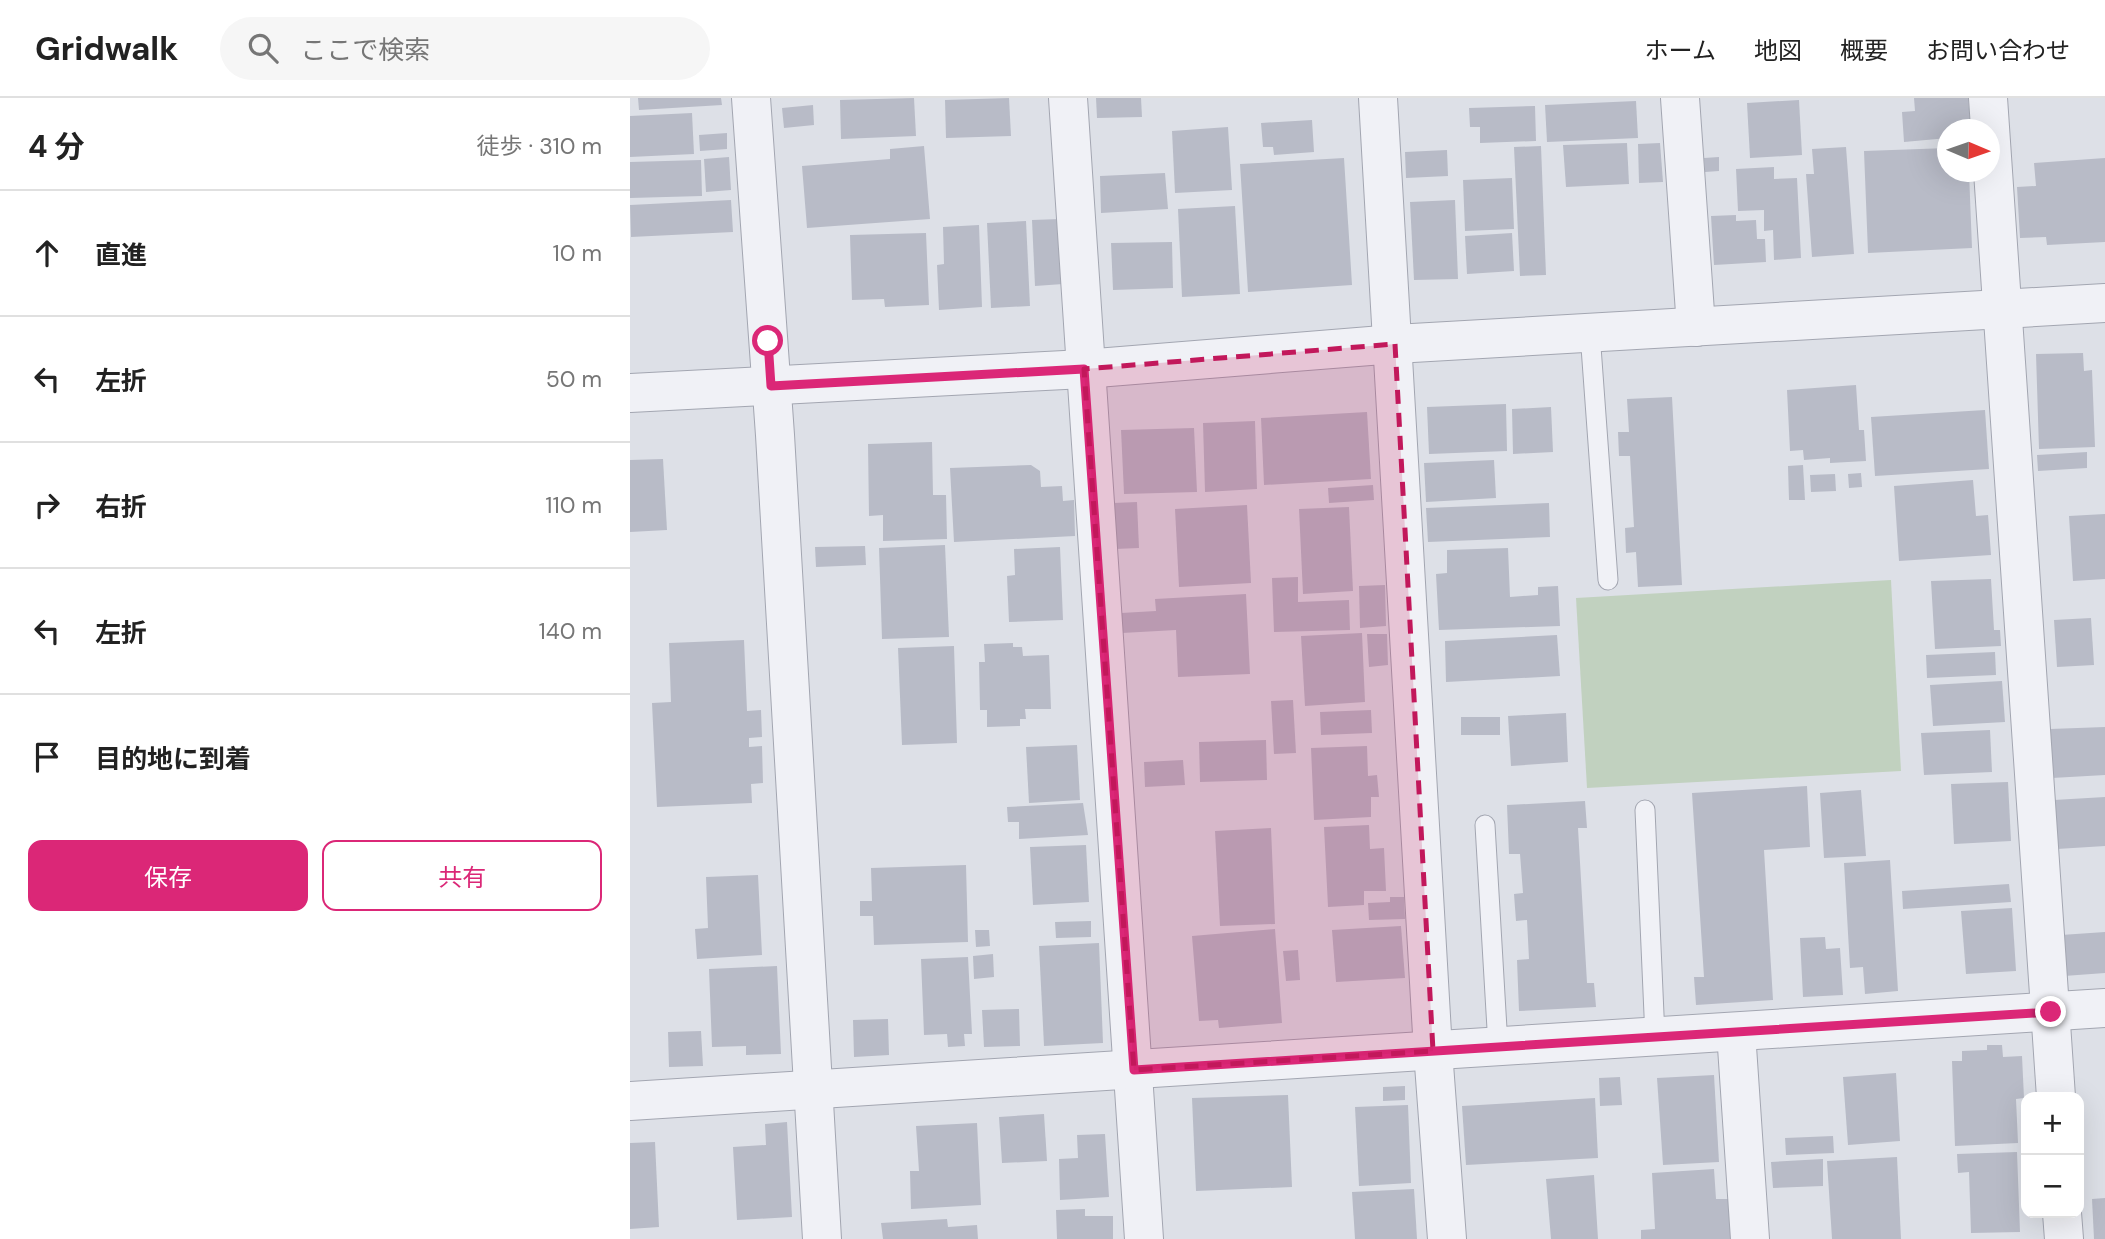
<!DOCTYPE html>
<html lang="ja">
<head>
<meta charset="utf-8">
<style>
	:root { --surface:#fff; --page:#f6f6f6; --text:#222; --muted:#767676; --line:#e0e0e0; --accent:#db2777 }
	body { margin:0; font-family:"DM Sans","Noto Sans JP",sans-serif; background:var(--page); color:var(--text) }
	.controls { position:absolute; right:21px; bottom:21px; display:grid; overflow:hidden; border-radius:14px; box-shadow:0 7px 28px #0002 }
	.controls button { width:63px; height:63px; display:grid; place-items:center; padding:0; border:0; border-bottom:2px solid var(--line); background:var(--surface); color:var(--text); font:35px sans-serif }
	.compass { position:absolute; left:1307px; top:21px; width:63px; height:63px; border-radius:50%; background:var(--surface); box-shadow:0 7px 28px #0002; rotate:92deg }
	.stop { position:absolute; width:21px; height:21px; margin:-16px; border:5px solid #db2777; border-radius:50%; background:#fff }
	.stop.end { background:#db2777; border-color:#fff; box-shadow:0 2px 7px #0008 }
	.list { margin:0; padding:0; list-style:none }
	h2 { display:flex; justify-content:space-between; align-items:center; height:91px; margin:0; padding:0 28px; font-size:30px }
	h2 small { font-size:23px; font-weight:400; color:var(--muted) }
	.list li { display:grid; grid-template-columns:46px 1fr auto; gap:21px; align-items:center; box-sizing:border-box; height:126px; padding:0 28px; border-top:2px solid var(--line) }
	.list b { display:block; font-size:26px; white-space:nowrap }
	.list em { font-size:23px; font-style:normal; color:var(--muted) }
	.actions { display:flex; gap:14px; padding:21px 28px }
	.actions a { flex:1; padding:16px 0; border:2px solid var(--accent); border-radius:14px; text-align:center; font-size:24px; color:var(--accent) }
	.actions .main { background:var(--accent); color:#fff }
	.icon { flex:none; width:38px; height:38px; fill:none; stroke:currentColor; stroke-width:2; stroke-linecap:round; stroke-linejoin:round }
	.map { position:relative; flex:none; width:1475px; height:1141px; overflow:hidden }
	header { display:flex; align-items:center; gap:42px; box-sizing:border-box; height:98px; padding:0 35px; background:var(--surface); border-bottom:2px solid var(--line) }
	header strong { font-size:33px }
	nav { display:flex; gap:38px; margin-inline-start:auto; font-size:24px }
	.search { width:490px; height:63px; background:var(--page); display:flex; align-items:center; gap:18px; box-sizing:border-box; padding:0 24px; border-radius:38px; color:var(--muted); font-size:26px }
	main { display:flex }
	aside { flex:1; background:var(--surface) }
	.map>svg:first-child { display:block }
</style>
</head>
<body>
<header>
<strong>Gridwalk</strong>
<div class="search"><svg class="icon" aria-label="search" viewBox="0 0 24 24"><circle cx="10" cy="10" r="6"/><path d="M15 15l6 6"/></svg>ここで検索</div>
<nav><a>ホーム</a><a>地図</a><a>概要</a><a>お問い合わせ</a></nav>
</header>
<main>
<aside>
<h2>4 分<small>徒歩 · 310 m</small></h2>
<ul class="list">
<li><svg class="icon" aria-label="ahead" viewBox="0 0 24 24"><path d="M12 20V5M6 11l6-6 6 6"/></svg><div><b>直進</b></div><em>10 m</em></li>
<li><svg class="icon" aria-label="left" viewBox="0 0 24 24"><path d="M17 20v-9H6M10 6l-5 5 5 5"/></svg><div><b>左折</b></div><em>50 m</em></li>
<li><svg class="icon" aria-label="right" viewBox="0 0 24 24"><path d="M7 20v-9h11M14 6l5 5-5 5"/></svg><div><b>右折</b></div><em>110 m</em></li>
<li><svg class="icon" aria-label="left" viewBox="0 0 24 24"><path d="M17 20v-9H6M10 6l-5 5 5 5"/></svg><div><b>左折</b></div><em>140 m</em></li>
<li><svg class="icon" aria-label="arrive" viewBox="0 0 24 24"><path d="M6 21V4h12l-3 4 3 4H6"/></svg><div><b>目的地に到着</b></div></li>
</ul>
<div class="actions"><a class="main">保存</a><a>共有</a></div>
</aside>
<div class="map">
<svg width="1475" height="1141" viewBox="0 0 1475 1141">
	<rect width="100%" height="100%" fill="#dde0e7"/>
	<path fill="#c1d1bf" d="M1261,482L1271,673L957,690L946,500Z"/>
	<g fill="#b8bbc7">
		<path d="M8,0H91L92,7L9,12Z"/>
		<path d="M284,0L286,38L211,41L210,2Z"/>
		<path d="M379,0L381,38L316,40L315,2Z"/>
		<path d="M466,0H511L512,19L467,20Z"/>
		<path d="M1284,0H1338L1341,32H1318V40L1274,44L1272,14L1285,13Z"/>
		<path d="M1169,2L1172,57L1120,60L1117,5Z"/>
		<path d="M1006,3L1008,40L917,44L915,7Z"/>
		<path d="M183,7L184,27L154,30L152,10Z"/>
		<path d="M905,8L906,43L850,45V29H840L839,10Z"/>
		<path d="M62,15L64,56L0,59V18Z"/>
		<path d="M682,22L684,54L644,57L643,49H633L631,25Z"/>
		<path d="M598,29L602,92L545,95L542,33Z"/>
		<path d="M97,35V51L70,53L69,37Z"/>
		<path d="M997,45L999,86L936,89L933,47Z"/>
		<path d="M1030,45L1033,84L1009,85L1008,46Z"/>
		<path d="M294,48L300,121L177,130L172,68L260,61V51Z"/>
		<path d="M911,48L916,177L890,178L884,49Z"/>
		<path d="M1216,49L1224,156L1182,159L1176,76H1184L1182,51Z"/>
		<path d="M1318,50V74H1339L1342,150L1238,155L1234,53Z"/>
		<path d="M817,52L818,78L776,80L775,54Z"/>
		<path d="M99,59L101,92L76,94L74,61Z"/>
		<path d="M1089,59V73L1075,74L1074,60Z"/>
		<path d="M714,60L722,187L618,194L610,66Z"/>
		<path d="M1475,60V144L1417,147L1416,139L1390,140L1387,89L1406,88L1404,65Z"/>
		<path d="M71,62L72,98L0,100V64Z"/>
		<path d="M1144,69V81L1167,80L1171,160L1144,162L1143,132L1134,133V112L1108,113L1106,71Z"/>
		<path d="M535,75L538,111L471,115L470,78Z"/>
		<path d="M882,80L884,131L835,133L833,82Z"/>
		<path d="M101,102L103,134L1,139L0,107Z"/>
		<path d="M825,102L828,181L784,182L780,104Z"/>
		<path d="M605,108L610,196L552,199L548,111Z"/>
		<path d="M1106,117V123L1126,122L1127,141H1135L1136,164L1084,167L1081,118Z"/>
		<path d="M430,121L433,186L405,188L402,122Z"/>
		<path d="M396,123L400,208L361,210L357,125Z"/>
		<path d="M349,127L352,209L309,212L307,167L314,166L313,129Z"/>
		<path d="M296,135L299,207L255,209L254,201L222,202L220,137Z"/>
		<path d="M882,135L884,173L837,176L835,138Z"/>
		<path d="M542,144L543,190L483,192L481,145Z"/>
		<path d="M1453,255L1454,273L1462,272L1465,349L1409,351L1406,256Z"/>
		<path d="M1226,287L1229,332H1234L1236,363L1200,365V360L1174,362L1173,352L1160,353L1157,292Z"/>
		<path d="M1042,299L1052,487L1008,489L1006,454L996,455L995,430L1004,429L1000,358H989L988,334H999L997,301Z"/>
		<path d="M876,306L877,353L799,356L797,309Z"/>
		<path d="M921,309L923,354L883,356L882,311Z"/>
		<path d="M1355,312L1359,371L1245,378L1241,319Z"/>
		<path d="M737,314L741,381L634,387L631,320Z"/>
		<path d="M625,323L627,391L575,394L573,325Z"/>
		<path d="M564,330L567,394L494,396L491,332Z"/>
		<path d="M302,344L303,397H316L317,441L253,443V417L239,418L238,346Z"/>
		<path d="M1457,354V370L1408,373L1407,357Z"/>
		<path d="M33,361L37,432L0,434V362Z"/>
		<path d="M864,362L866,400L796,404L794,365Z"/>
		<path d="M401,367L410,373L411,389L432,388L433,403L444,402L445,438L324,444L320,370Z"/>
		<path d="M1173,367L1175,402H1159L1158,368Z"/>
		<path d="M1231,375L1232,389L1219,390L1218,376Z"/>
		<path d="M1205,376L1206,393L1181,394L1180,377Z"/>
		<path d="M1343,382L1346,418L1358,417L1361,457L1269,463L1264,388Z"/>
		<path d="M743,387L744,402L699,405L698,390Z"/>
		<path d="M507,404L509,450L485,451L483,405Z"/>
		<path d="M919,405L920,439L798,444L796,410Z"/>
		<path d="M617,407L621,485L549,489L545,411Z"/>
		<path d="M719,409L723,493L673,496L669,411Z"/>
		<path d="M1475,416V481L1443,483L1439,418Z"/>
		<path d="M315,447L319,539L252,541L249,450Z"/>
		<path d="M235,448L236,467L186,469L185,449Z"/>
		<path d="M430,449L433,522L379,524L377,478L385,477L384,451Z"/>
		<path d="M878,450L880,499L908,497V489L928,488L930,528L809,532L806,476L817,475V452Z"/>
		<path d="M668,479V504L719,502L720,532L644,534L642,480Z"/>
		<path d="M1361,481L1364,532H1370L1371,548L1305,551L1301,483Z"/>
		<path d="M755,487L756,528L730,530L729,488Z"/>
		<path d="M616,496L620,576L548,579L546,532L492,535L491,515L526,513L525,501Z"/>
		<path d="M1461,520L1464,567L1427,569L1424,522Z"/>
		<path d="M732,535L735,604L675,608L671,538Z"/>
		<path d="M737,536H757L758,567L739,569Z"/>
		<path d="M927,537L930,578L816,584L815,543Z"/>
		<path d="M114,542L117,613L131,612L132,639L119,640V649L132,648L133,685L121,686L122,705L27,709L22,605L41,604L39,545Z"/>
		<path d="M383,545V549H392L393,558L419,557L421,611H395L396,621H390V628L357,629V612H350L349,564H355L354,546Z"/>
		<path d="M324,548L327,645L272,647L268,550Z"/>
		<path d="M1365,554L1366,577L1297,580L1296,557Z"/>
		<path d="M1372,583L1375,624L1303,628L1300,587Z"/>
		<path d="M663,602L666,655L644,656L641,603Z"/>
		<path d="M741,612L742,635L691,637L690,614Z"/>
		<path d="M936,615L938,664L881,668L878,618Z"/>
		<rect x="831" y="619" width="39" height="18"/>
		<path d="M1475,629V677L1422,680L1420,631Z"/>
		<path d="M1360,632L1362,674L1294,677L1291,635Z"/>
		<path d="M636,642L637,682L570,684L569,644Z"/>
		<path d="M447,647L450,702L399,705L396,649Z"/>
		<path d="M737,648L738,678L747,677L749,699H741V719L684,722L681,650Z"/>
		<path d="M553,662L555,687L515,689L514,664Z"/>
		<path d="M1378,684L1381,743L1324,746L1321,686Z"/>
		<path d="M1177,688L1180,749L1134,752L1143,902L1066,907L1064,879H1074L1062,695Z"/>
		<path d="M1231,692L1236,758L1194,760L1190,695Z"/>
		<path d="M1475,699V748L1427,751L1424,702Z"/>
		<path d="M955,703L957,730H948L957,885H964L966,909L889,913L887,862L899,861L897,822L886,823L884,796L893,795L890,756H879L877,707Z"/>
		<path d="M453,705L458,737L389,741V724H378L377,709Z"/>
		<path d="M739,727L740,751L754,750L756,793H734V807L698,809L694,729Z"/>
		<path d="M641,730L645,826L590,828L585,733Z"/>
		<path d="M456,747L459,804L403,807L400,749Z"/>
		<path d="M1260,762L1268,893L1235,896L1233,869L1220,870L1214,765Z"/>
		<path d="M336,767L338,844L244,847L243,818H230V803H242L241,770Z"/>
		<path d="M128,777L132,857L67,861L65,831L78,830L76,779Z"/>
		<path d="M1379,786L1381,804L1273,811L1272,793Z"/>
		<path d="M760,799H774L775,821L739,822L738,805L760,804Z"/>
		<path d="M1382,810L1386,873L1336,876L1331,813Z"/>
		<path d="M461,823V839L426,840L425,824Z"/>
		<path d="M771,828L775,880L706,884L702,832Z"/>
		<path d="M645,831L652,925L589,930L588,922L569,923L562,838Z"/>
		<path d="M345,832H359L360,848L346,849Z"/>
		<path d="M1475,834V875L1434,878L1431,837Z"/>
		<path d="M1195,839L1196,851L1210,850L1213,897L1173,899L1170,840Z"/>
		<path d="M469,845L473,945L414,948L409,848Z"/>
		<path d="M668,852L670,882L656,883L653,853Z"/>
		<path d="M363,856L364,879L344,881L343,858Z"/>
		<path d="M338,859L342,936H334L335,948L318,949L317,936L294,937L291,861Z"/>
		<path d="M147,868L151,956L116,957V948L82,949L79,871Z"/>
		<path d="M389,911L390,948L354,949L352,912Z"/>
		<path d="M258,921L259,957L224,959L223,922Z"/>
		<path d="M71,933L73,968L39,969L38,934Z"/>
		<path d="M1357,947H1372L1373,959L1392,958L1394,1000L1386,1001L1388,1045L1325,1048L1322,963H1332V953L1357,952Z"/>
		<path d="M1266,975L1270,1043L1218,1047L1213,979Z"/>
		<path d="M1084,977L1089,1064L1033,1067L1027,980Z"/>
		<path d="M990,979L992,1007L970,1008L969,980Z"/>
		<path d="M775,988V1002L753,1003V989Z"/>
		<path d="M658,997L662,1089L566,1093L562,1000Z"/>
		<path d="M965,1000L968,1060L836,1067L832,1008Z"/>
		<path d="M778,1007L781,1085L729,1088L725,1009Z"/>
		<path d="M414,1016L417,1063L372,1065L369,1019Z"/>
		<path d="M157,1024L162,1119L107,1122L103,1049L136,1047L135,1026Z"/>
		<path d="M347,1025L351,1107L281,1111L280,1073H289L286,1028Z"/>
		<path d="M475,1036L479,1099L430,1102L429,1061L448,1060L447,1037Z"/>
		<path d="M1203,1038L1204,1055L1156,1057L1155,1040Z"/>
		<path d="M25,1044L29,1129L0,1131V1045Z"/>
		<path d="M1387,1054L1390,1134L1341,1135L1339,1074L1328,1075L1327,1056Z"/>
		<path d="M1267,1059L1271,1141H1202L1197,1063Z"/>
		<path d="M1193,1061V1088L1143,1090L1141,1064Z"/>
		<path d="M1084,1071L1086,1101H1101L1103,1141H1011V1132L1025,1131L1022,1075Z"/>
		<path d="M964,1077L968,1141H921L916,1081Z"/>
		<path d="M784,1091L787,1141H725L722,1094Z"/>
		<path d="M1475,1100V1141H1464L1462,1101Z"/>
		<path d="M455,1111V1118H483V1141H427L426,1112Z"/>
		<path d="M317,1121L318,1129L347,1127L348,1141H253L251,1125Z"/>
	</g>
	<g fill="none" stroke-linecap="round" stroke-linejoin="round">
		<g stroke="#a3a6b1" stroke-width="21">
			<g id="lane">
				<path d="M960,235L978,482"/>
				<path d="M1015,712L1025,939"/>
				<path d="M855,727L868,948"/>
			</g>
		</g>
		<g stroke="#a3a6b1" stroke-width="40">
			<g id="street">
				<path d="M121,0L145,337L192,1141"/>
				<path d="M438,0L514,1141"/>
				<path d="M748,0L803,953L817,1141"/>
				<path d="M1050,0L1066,229"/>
				<path d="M1358,0L1426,999"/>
				<path d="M0,295L454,271L765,246L1475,205"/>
				<path d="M1106,934L1120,1141"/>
				<path d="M0,1003L1475,910"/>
				<path d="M1432,1115L1434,1141"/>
			</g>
		</g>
		<use href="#lane" stroke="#f0f1f6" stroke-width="19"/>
		<use href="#street" stroke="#f0f1f6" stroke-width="38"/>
	</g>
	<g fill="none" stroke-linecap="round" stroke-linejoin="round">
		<path stroke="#db2777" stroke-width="9" d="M138,243L141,288L454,271L504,972L1421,914"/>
	</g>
	<path fill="#c2185b" fill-opacity="0.2" stroke="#c2185b" stroke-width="5" stroke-dasharray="14 9" stroke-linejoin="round" d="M765,246L803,953L504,972L454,271Z"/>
</svg>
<div class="controls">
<button>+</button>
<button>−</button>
</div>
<svg class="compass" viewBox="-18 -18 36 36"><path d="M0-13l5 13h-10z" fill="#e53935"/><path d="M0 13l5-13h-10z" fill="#767676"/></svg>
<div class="stop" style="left:138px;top:243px"></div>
<div class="stop end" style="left:1421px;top:914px"></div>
</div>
</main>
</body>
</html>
